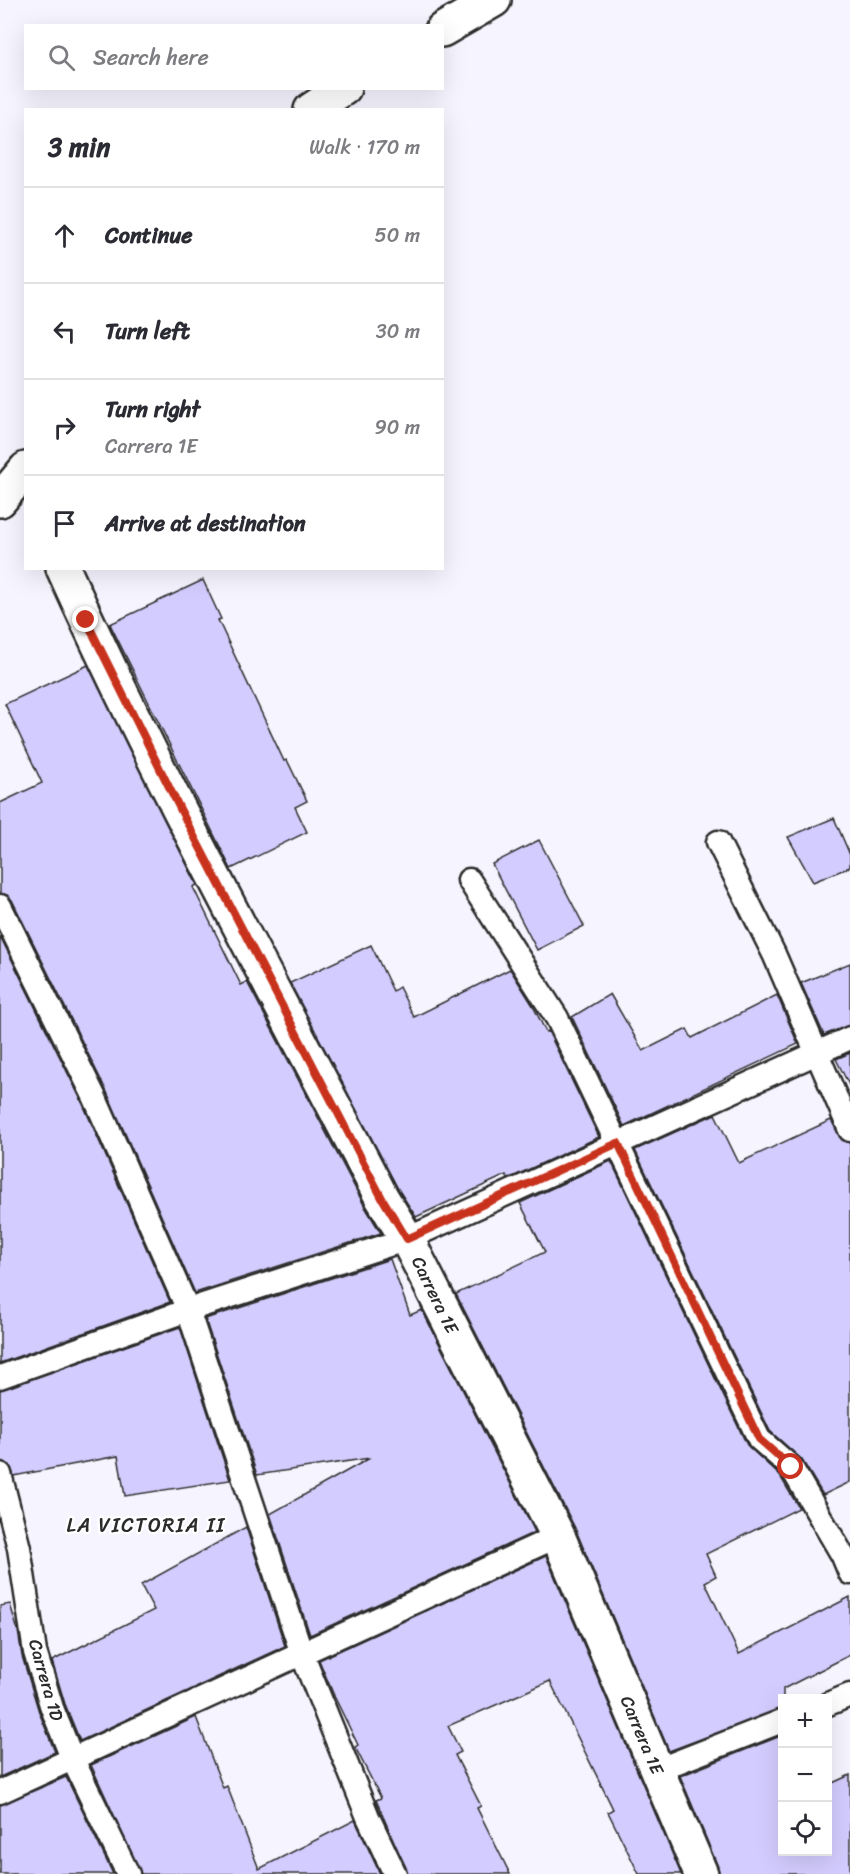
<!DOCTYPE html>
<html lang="en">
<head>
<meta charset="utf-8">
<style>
	:root { --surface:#fff; --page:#f7f7f7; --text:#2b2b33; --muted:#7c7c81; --line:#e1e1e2 }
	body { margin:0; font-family:Sriracha,sans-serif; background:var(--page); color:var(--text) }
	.controls { position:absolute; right:18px; bottom:18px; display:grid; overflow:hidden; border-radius:0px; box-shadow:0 6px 24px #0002 }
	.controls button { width:54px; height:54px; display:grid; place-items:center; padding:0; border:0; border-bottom:2px solid var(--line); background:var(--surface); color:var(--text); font:30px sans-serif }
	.stop { position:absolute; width:18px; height:18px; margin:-14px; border:4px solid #c8321e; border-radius:50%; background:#fff }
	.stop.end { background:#c8321e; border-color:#fff; box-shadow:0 2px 6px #0008 }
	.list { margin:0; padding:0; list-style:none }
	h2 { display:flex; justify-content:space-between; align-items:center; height:78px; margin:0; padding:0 24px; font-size:26px }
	h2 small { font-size:20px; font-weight:400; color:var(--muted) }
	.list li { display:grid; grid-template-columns:39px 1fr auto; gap:18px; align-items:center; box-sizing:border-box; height:96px; padding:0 24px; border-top:2px solid var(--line) }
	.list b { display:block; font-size:22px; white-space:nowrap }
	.list p { margin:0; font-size:20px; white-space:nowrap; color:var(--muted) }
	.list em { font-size:20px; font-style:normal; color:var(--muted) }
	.icon { flex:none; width:33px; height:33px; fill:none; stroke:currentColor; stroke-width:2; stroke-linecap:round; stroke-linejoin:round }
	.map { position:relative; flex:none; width:850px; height:1874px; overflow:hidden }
	.search { position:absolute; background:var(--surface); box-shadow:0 6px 24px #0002; left:24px; top:24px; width:420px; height:66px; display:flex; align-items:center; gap:15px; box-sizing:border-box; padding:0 21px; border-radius:0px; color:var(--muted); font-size:22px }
	.panel { position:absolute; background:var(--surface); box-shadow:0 6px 24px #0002; left:24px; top:108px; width:420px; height:462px; border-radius:0px }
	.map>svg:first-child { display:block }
</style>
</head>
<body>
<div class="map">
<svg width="850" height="1874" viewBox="0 0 850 1874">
	<rect width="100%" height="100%" fill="#f6f5ff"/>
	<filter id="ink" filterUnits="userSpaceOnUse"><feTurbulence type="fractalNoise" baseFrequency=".0167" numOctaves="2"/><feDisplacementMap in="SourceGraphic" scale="12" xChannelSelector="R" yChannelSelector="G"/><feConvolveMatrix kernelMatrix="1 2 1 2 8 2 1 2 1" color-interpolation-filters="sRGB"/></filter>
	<g filter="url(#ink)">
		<g fill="#d3ccfe" stroke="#2b2b2b" stroke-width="1.5">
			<path d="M203,580L221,619L218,620L284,761L287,760L307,801L295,807L307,832L231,869L110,624Z"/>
			<path d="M88,665L197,885L193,887L241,985L247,982L256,999L365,1207L381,1233L195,1293L106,1090L12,900L7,895L0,893V803L42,783L5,704Z"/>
			<path d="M834,818L850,855V867L813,882L788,837Z"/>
			<path d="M539,840L584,926L537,950L492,864Z"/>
			<path d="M0,936L82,1102L170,1302L0,1363Z"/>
			<path d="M371,945L393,991L399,987L414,1017L510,969L532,1004L546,1032L548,1031L599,1137L508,1179L506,1175L416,1217L398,1189L290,983Z"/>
			<path d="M850,963V1025L824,1035L801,983Z"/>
			<path d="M610,994L643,1051L687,1029L692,1038L777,995L798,1044L624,1126L572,1017Z"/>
			<path d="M850,1053V1087L836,1059Z"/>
			<path d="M715,1114L739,1163L831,1120L842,1140L850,1143V1482L823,1495L802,1460L770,1431L635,1150Z"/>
			<path d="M611,1161L747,1445L780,1476L799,1508L706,1554L716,1576L705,1582L739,1654L850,1597V1655L783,1689V1708L669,1751L575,1528L456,1294L545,1252L520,1203Z"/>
			<path d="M390,1259L410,1315L422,1310L535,1532L310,1635L270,1514L370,1458L257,1475L205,1319Z"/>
			<path d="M180,1327L230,1480L125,1496L118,1456L14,1476L10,1465L0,1461V1390Z"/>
			<path d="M246,1527L285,1646L80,1741L65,1704L52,1661L154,1610L141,1585Z"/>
			<path d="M546,1556L681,1874H639L608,1812L613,1809L550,1681L448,1726L461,1752L455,1755L481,1806L477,1808L510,1874H408L376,1800L381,1798L355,1747L358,1745L335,1698L319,1660Z"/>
			<path d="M10,1604L18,1631L22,1656L39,1712L55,1752L0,1777V1606Z"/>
			<path d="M196,1717L223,1788L227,1786L259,1869L355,1820L380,1874H141L91,1765Z"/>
			<path d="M783,1735V1851H828V1785L850,1775V1874H719L718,1867L680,1776Z"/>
			<path d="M66,1777L113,1874H0V1805Z"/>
		</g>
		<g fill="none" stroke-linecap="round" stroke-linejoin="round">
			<g stroke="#2b2b2b" stroke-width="27">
				<g id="lane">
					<path d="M718,842L774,954L850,1130"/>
					<path d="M469,880L557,1018L759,1439L791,1467L843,1556L850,1573"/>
					<path d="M0,906L94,1096L188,1310L302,1654L368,1817L395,1874"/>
					<path d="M0,1377L188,1310L407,1239L850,1038"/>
					<path d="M0,1474L19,1548L35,1652L52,1708L72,1758L128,1874"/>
					<path d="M828,1704L850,1695"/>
					<path d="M657,1770L782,1721"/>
					<path d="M0,1792L558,1536"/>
				</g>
			</g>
			<g stroke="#2b2b2b" stroke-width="38">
				<g id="street">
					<path d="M442,30L494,0"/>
					<path d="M311,110L344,88"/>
					<path d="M0,500L26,469"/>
					<path d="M63,568C160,783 274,990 382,1198L407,1239L558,1536L701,1874"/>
				</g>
			</g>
			<use href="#lane" stroke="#fff" stroke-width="22"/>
			<use href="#street" stroke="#fff" stroke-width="33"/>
		</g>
	</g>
	<g fill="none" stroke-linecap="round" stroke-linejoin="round" filter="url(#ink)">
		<path stroke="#c8321e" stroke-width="8" d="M86,620L181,811L382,1198L407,1239L618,1143L759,1439L791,1467"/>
	</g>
	<g text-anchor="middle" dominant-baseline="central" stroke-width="4.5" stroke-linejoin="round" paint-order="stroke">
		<g font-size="18" fill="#2b2b2b" stroke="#fff">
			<text transform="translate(435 1295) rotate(64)">Carrera 1E</text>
			<text transform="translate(46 1680) rotate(74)">Carrera 1D</text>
			<text transform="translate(642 1735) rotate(67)">Carrera 1E</text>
		</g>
		<g font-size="20" letter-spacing="1.5" fill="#2b2b2b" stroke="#fff">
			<text x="146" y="1525">LA VICTORIA II</text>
		</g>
	</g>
</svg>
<div class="controls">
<button>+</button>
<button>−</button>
<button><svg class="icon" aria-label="locate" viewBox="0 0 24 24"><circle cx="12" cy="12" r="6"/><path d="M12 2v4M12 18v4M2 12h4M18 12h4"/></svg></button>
</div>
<div class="stop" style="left:791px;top:1467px"></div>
<div class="stop end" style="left:86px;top:620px"></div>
<div class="search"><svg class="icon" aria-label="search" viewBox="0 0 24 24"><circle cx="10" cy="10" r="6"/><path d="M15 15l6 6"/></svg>Search here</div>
<section class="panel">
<h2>3 min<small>Walk · 170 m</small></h2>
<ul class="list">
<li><svg class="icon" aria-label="ahead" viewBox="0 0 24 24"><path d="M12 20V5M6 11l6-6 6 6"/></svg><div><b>Continue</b></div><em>50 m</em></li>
<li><svg class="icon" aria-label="left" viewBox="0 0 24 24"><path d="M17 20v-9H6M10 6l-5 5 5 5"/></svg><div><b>Turn left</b></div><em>30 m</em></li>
<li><svg class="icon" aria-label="right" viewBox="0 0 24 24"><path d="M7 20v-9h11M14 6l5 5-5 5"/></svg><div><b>Turn right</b><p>Carrera 1E</p></div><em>90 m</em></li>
<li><svg class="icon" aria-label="arrive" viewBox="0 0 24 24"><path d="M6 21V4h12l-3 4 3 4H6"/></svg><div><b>Arrive at destination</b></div></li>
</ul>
</section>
</div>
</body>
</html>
